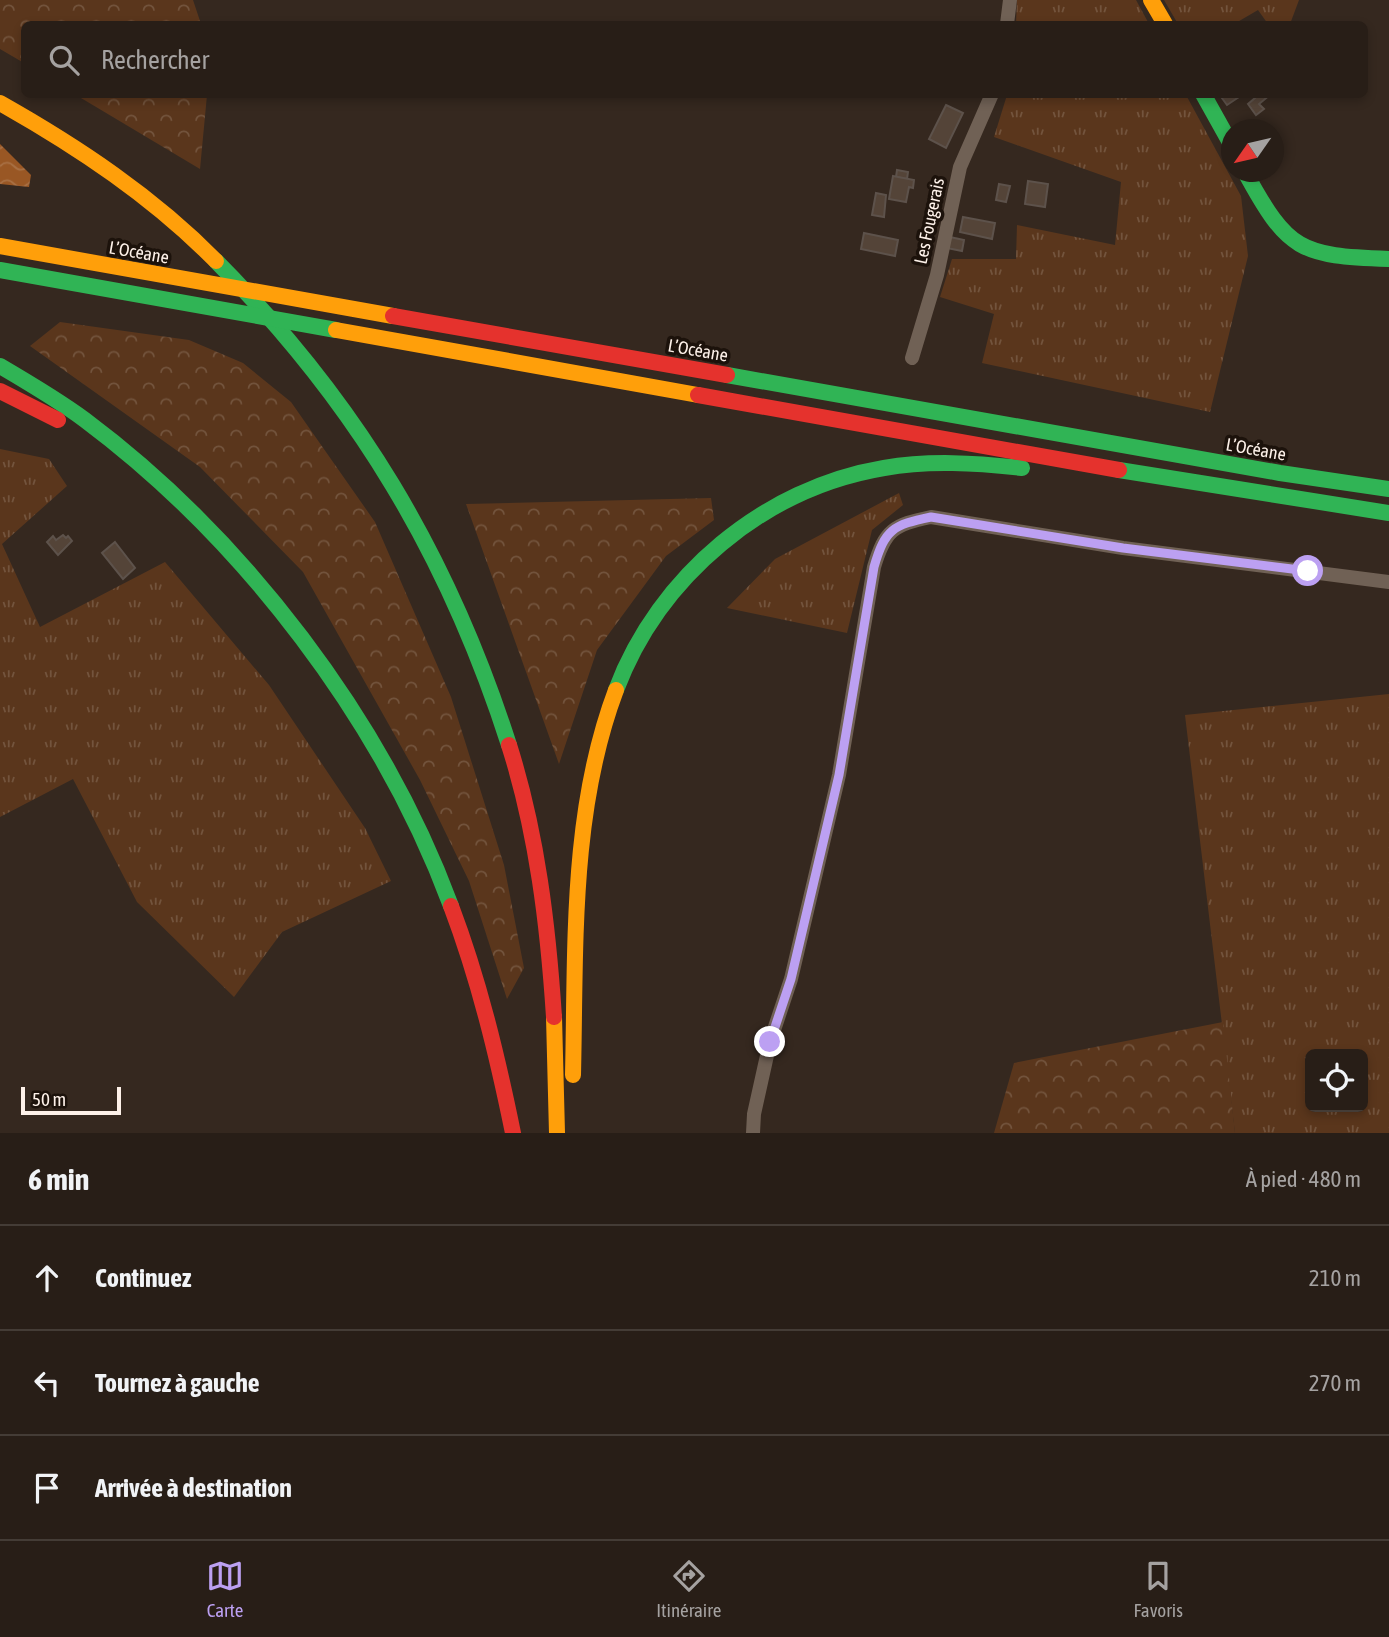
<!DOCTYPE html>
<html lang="fr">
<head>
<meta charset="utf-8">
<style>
	:root { --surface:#281e17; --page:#302720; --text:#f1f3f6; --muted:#a5a2a1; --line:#443c36; --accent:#bca0f2 }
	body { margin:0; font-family:"Asap Condensed",sans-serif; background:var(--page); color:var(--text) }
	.controls { position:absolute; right:21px; bottom:21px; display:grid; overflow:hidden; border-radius:10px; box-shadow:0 4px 10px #0003 }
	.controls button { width:63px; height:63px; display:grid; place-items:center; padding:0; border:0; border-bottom:2px solid var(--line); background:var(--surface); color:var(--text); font:35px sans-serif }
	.compass { position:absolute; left:1221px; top:119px; width:63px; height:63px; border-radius:50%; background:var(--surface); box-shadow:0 4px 10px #0003; rotate:236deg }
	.scale { position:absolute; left:21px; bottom:18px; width:100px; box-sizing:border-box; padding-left:7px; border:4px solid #fdf1e9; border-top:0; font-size:19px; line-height:24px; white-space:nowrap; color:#fdf1e9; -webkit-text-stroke:5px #1c120b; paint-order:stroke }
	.stop { position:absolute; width:21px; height:21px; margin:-16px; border:5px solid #bca0f2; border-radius:50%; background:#fff }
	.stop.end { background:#bca0f2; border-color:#fff; box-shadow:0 2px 7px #0008 }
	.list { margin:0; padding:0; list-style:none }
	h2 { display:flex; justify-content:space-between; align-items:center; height:91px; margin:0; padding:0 28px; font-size:30px }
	h2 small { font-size:23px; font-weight:400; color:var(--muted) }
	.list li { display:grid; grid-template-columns:46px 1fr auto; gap:21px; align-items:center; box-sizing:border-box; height:105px; padding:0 28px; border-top:2px solid var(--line) }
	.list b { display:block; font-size:26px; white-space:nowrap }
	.list em { font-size:23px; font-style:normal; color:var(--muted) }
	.icon { flex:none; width:38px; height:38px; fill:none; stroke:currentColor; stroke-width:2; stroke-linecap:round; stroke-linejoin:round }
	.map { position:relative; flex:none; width:1389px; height:1133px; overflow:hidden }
	.search { position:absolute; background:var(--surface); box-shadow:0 4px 10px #0003; left:21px; right:21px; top:21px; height:77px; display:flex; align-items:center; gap:18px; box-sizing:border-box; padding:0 24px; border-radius:10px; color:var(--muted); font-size:26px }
	.sheet { height:406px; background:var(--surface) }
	nav { display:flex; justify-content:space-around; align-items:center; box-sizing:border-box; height:98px; border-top:2px solid var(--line); background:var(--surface); font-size:19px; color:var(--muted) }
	nav a { display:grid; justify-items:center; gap:4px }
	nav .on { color:var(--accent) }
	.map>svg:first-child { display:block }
</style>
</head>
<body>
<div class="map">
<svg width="1389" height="1133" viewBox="0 0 1389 1133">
	<defs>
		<pattern id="grass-tufts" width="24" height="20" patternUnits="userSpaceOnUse" patternTransform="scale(1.75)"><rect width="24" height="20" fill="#5a361c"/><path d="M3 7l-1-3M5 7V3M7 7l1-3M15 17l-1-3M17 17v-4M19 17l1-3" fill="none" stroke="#73543d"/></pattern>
		<pattern id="forest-crowns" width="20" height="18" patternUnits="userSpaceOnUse" patternTransform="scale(1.75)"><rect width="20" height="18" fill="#5a361c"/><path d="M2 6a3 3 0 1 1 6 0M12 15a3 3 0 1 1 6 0" fill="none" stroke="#73543d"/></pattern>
		<pattern id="water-waves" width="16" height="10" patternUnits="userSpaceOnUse" patternTransform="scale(1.75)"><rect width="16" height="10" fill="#995724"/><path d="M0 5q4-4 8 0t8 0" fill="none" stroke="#a87044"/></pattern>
	</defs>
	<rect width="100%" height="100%" fill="#35281f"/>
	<g fill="url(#grass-tufts)" fill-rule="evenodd">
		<path d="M1017,0H1136L1149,24H1016Z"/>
		<path d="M1164,0H1299L1290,24H1268L1258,10L1234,24H1178Z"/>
		<path d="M1007,95H1186L1241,196L1248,256L1210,412L982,363L994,314L940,297L952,259H1016L1017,225L1115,245L1121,182L994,137Z"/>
		<path d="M0,449L49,459L67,486L2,544L40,627L165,562L269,685L365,828L391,881L282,932L234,997L137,902L73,779L0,817Z"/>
		<path d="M899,493L903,505L872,530L847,633L727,608L775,559Z"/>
		<path d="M1389,694V1133H1235L1185,715ZM1310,1054H1363V1107H1310Z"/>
	</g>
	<g fill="url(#forest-crowns)">
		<path d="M0,0H193L201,24H24V63L0,49Z"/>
		<path d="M76,95H207L200,169Z"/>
		<path d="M60,322L189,340L243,363L291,402L375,522L451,697L504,865L524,968L507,999L469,881L420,780L303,572L200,467L30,346Z"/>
		<path d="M711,498L714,520L666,556L597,650L559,764L466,504Z"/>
		<path d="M1223,1022L1235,1133H994L1014,1063Z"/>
	</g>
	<path fill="url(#water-waves)" d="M0,144L31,175L29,187L0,184Z"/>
	<g fill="#544438" stroke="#5d524b" stroke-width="2">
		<path d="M1219,94H1242V95L1227,105Z"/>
		<path d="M1252,94H1271L1259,104L1264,109L1256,115L1248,104L1255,98Z"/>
		<path d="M946,105L963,113L946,148L929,139Z"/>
		<path d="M897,170L908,172L907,179L896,177Z"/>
		<path d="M893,176L914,180L913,188L909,187L906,202L889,199Z"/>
		<path d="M1028,181L1048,184L1045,207L1025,204Z"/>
		<path d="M999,184L1010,186L1006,202L996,200Z"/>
		<path d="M876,193L886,195L884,217L872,215Z"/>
		<path d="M963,217L995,223L992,239L960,232Z"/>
		<path d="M864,233L898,240L895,256L861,249Z"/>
		<path d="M950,237L964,240L962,251L947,248Z"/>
		<path d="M63,535L66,538L68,536L72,541L58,555L47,542L53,536L56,540Z"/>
		<path d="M115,542L135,568L123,579L102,553Z"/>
	</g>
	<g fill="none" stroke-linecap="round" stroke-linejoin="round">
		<g stroke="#706155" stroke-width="14">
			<path d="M1007,24L1010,0"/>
			<path d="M912,358L937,275L960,167L992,94"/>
			<path d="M753,1133L754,1114L770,1042L791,979L839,775L874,567C885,530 893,525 931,517L1123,548L1389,582"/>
		</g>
		<g stroke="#30b455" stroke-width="16">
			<path d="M1203,94L1232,146"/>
			<path d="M1245,172C1288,251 1300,256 1389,259"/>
			<path d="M216,261C357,403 448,555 509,745"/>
			<path d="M0,270L336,330"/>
			<path d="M0,366C29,383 58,400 85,420C244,539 382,720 451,906"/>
			<path d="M727,375L1280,473L1389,489"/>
			<path d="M1119,470L1389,513"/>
			<path d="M616,690C659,576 764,488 884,468C929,460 976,463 1022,468"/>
		</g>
		<g stroke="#ff9f0a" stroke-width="16">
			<path d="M1151,0L1165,24"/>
			<path d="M0,103C78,147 153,197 216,261"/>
			<path d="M0,246L393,316"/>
			<path d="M336,330L698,395"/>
			<path d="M554,1017L557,1133"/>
			<path d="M573,1075C576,946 570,812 616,690"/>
		</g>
		<g stroke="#e5322d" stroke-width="16">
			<path d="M393,316L727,375"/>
			<path d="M0,391L58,420"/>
			<path d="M698,395L1119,470"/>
			<path d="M509,745C537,833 548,925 554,1017"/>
			<path d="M451,906C479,980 497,1055 513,1133"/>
		</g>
	</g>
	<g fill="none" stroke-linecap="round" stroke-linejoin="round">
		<path stroke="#bca0f2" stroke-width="9" d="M770,1042L791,979L839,775L874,567C885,529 893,525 931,517L1123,548L1308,571"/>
	</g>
	<g text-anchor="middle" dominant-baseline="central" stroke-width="7" stroke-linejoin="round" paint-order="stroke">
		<g font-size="18" fill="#fdf1e9" stroke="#1c120b">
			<text transform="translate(929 221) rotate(-78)">Les Fougerais</text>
			<text transform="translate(139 252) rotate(10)">L’Océane</text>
			<text transform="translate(698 350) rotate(10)">L’Océane</text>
			<text transform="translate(1256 449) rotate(10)">L’Océane</text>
		</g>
	</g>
</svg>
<div class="controls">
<button><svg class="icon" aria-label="locate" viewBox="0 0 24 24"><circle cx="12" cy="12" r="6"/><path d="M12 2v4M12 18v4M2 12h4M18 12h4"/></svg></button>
</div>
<svg class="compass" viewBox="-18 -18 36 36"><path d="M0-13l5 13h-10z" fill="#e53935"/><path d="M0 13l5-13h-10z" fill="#a5a2a1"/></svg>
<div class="scale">50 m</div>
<div class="stop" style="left:1308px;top:571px"></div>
<div class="stop end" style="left:770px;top:1042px"></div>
<div class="search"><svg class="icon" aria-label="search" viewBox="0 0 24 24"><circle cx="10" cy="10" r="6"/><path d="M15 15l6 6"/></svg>Rechercher</div>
</div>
<section class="sheet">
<h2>6 min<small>À pied · 480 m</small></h2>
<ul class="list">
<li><svg class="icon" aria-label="ahead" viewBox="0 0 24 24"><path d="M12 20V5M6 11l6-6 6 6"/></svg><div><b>Continuez</b></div><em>210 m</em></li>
<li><svg class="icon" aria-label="left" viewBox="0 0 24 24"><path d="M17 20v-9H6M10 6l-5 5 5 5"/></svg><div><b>Tournez à gauche</b></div><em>270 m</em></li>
<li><svg class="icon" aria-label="arrive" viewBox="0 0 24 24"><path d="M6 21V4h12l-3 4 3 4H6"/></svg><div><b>Arrivée à destination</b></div></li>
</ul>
</section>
<nav>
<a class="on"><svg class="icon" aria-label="map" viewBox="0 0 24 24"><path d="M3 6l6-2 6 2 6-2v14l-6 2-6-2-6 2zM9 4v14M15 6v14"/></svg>Carte</a>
<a><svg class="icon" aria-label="directions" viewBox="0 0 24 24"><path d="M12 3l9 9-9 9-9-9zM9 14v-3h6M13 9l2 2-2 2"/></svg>Itinéraire</a>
<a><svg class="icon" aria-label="saved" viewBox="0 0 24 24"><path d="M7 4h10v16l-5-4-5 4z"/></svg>Favoris</a>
</nav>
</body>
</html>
